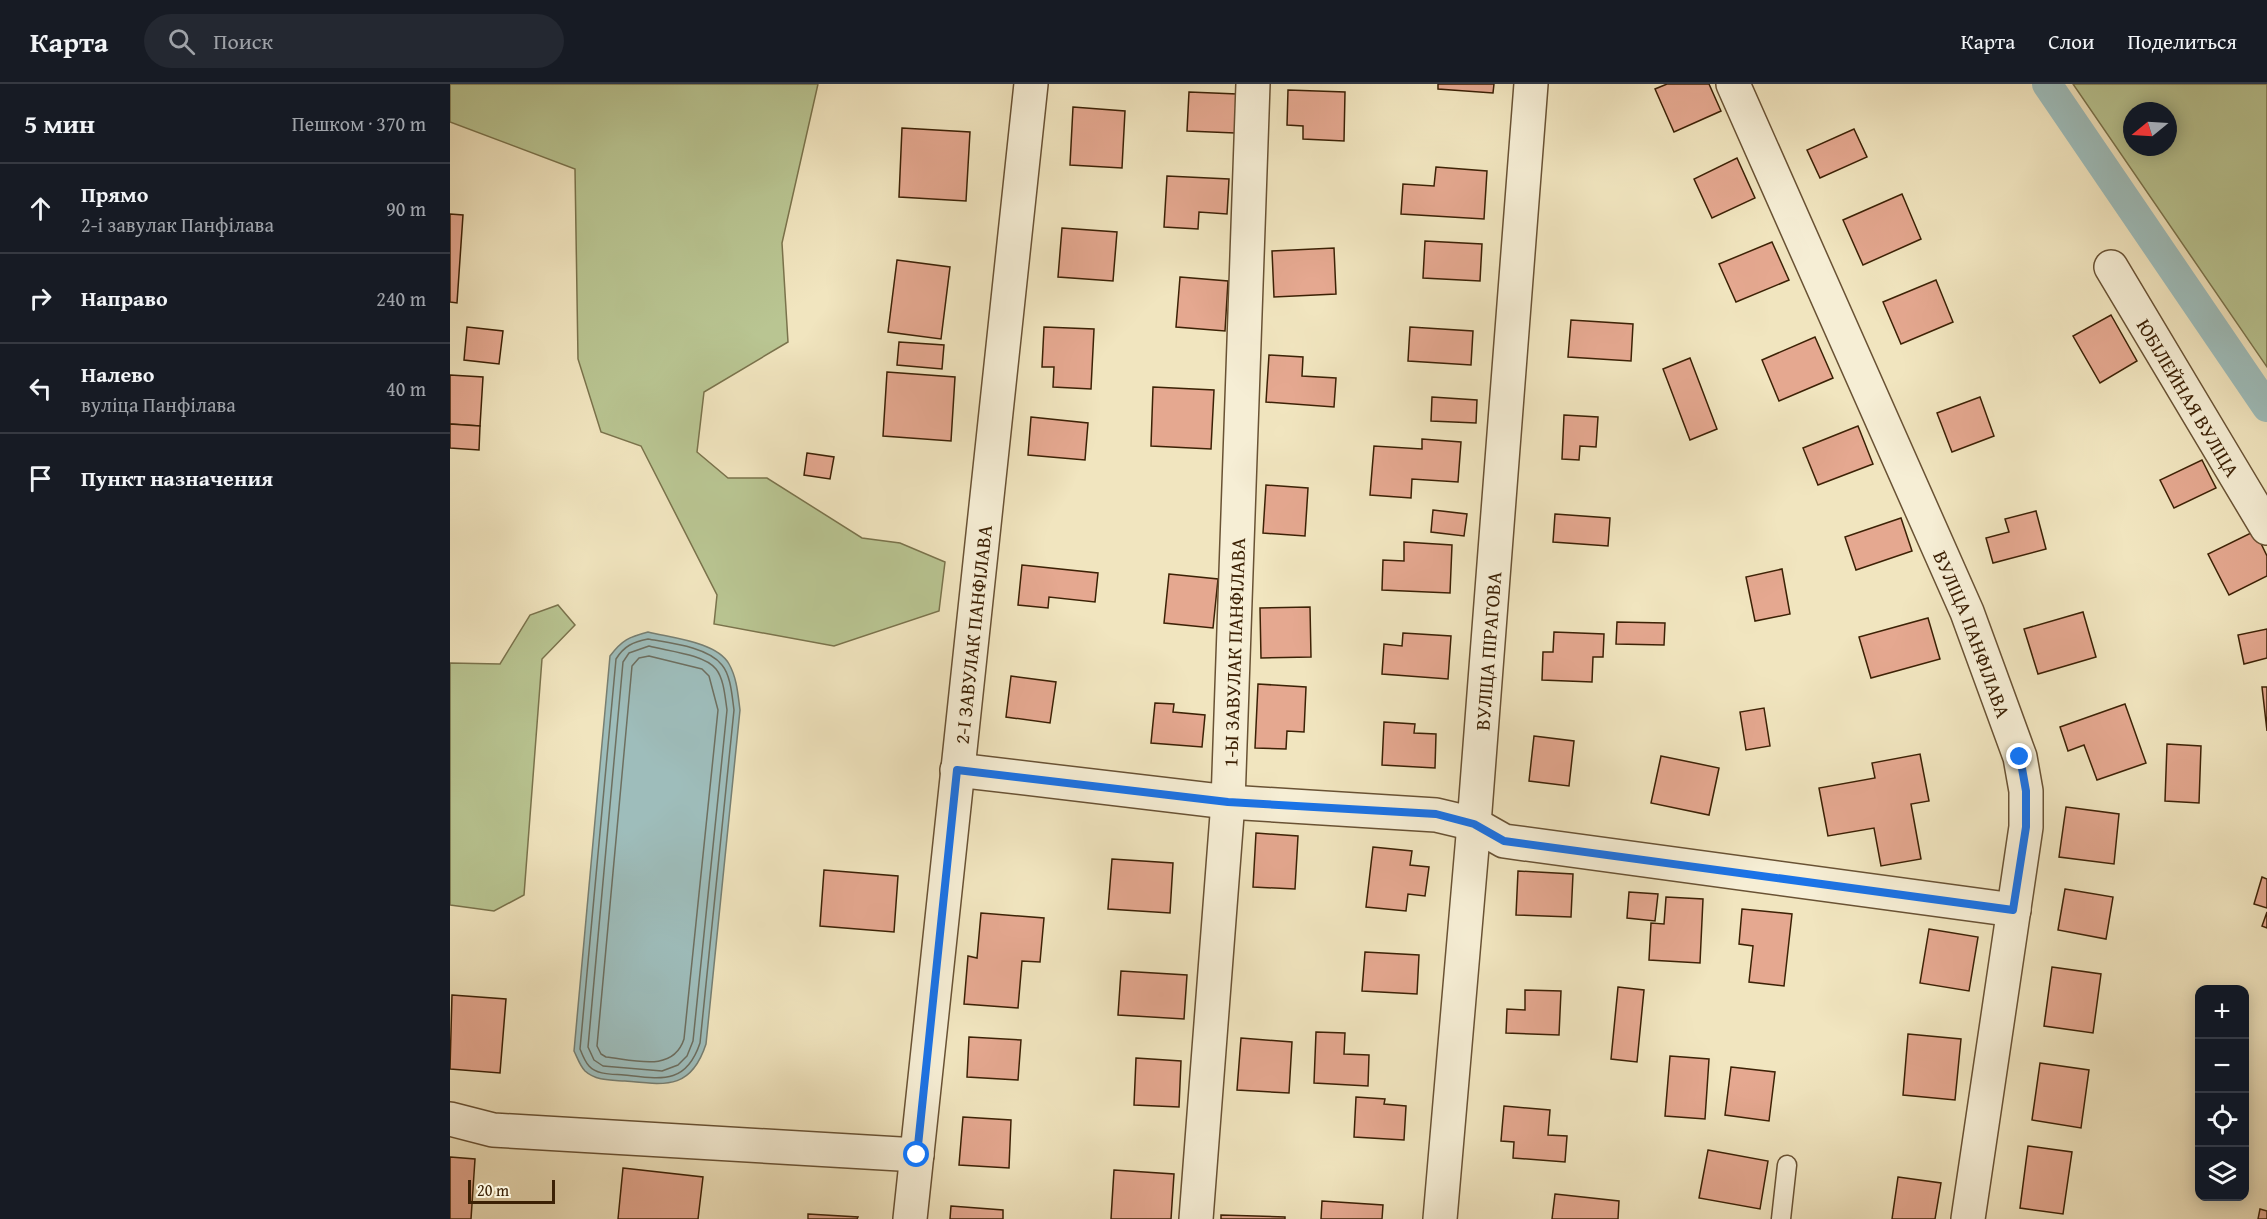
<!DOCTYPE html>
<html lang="ru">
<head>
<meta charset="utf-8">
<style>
	:root { --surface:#171b24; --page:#242831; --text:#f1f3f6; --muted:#9ea1a6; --line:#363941 }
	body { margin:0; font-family:"Gentium Book Plus",serif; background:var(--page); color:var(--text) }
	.controls { position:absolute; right:18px; bottom:18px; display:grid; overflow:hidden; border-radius:12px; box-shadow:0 3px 15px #0003 }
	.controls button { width:54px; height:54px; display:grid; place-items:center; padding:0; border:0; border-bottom:2px solid var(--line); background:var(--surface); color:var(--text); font:30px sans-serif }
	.compass { position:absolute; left:1673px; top:18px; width:54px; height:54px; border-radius:50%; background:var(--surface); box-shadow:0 3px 15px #0003; rotate:252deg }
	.scale { position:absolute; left:18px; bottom:15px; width:87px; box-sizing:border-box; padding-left:6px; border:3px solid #3c2105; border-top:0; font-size:16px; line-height:21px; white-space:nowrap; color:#3c2105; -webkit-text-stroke:4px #f6eed5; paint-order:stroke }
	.stop { position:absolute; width:18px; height:18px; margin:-14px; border:4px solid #1a73e8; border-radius:50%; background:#fff }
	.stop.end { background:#1a73e8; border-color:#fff; box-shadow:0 2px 6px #0008 }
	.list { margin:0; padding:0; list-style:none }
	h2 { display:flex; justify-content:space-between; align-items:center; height:78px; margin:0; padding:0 24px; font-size:26px }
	h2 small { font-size:20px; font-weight:400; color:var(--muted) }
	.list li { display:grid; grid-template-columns:39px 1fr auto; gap:18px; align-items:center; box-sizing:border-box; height:90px; padding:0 24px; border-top:2px solid var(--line) }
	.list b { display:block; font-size:22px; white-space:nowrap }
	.list p { margin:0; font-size:20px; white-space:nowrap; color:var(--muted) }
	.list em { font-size:20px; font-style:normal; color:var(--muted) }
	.icon { flex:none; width:33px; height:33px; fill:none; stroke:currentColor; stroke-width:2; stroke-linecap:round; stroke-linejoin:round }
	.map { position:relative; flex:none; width:1817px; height:1135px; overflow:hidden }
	header { display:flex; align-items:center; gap:36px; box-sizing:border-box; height:84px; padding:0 30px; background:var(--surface); border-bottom:2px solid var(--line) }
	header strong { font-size:28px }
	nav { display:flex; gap:33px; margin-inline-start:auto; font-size:21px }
	.search { width:420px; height:54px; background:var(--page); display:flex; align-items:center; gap:15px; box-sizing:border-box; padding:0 21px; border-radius:33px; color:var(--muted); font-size:22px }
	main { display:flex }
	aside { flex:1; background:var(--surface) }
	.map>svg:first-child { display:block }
</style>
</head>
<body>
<header>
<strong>Карта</strong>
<div class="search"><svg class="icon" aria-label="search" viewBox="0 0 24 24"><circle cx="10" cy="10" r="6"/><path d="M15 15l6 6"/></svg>Поиск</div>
<nav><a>Карта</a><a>Слои</a><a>Поделиться</a></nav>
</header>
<main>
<aside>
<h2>5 мин<small>Пешком · 370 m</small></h2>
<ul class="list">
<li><svg class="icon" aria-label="ahead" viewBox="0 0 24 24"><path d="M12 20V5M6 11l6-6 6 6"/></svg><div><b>Прямо</b><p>2-і завулак Панфілава</p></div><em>90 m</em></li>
<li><svg class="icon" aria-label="right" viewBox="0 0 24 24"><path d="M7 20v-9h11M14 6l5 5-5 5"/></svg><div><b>Направо</b></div><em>240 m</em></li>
<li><svg class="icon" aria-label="left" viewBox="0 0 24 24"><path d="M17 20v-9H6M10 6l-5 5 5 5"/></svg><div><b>Налево</b><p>вуліца Панфілава</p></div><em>40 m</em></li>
<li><svg class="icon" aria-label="arrive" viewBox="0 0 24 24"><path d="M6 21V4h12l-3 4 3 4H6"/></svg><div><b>Пункт назначения</b></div></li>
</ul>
</aside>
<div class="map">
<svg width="1817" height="1135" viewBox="0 0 1817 1135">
	<rect width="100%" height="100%" fill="#f1e5bf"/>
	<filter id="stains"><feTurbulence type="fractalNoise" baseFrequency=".00333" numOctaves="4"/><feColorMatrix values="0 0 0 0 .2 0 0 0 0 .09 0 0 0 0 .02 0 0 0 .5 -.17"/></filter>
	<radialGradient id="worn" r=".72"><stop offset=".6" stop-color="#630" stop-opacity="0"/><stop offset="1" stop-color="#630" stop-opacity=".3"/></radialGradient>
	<g fill="#b9c592" stroke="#7a734c" stroke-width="1.5" fill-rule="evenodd">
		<path d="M0,0H368L332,159L338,258L254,308L247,368L278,394H317L412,454L450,459L495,478L489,527L384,562L264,540L267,511L191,362L151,348L128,275L125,85L0,38Z"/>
		<path d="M1623,0H1817V283ZM1682,27H1718V63H1682Z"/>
		<path d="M108,521L125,541L92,575L74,811L44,827L0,821V579L50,580L80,531Z"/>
	</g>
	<path fill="#9ebdbb" stroke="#777f72" stroke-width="1.5" d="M198,548C222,554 267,558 279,580C287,594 288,611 290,626L256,960C241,1006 216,1001 175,997C161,996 146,997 135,987C130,982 127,973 124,967L160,572C172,556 179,553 198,548Z"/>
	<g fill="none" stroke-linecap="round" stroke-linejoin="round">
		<g stroke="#6d6f60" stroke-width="1.5">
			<path d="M198,555C220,559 258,563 272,581C281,592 282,612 284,626L250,959C236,1001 211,995 174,991C162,990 147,991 139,982C135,978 132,970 130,965L166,575C174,562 183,558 198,555Z"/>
			<path d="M199,562C217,567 254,570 266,585C274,595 275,613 277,626L243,957L237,972L228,981L212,987L153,982L144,976L138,963L173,578L179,569Z"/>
			<path d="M199,572L252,585L259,592L268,626L234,955C223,989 184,976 156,973L151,970L147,962L182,582L189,574Z"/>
		</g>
		<path stroke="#9ebdbb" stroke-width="30" d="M1597,0L1817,323"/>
	</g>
	<g fill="#e5a890" stroke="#3c2105" stroke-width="1.5">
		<path d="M988,0H1044L1043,9L988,5Z"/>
		<path d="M1217,0H1259L1271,27L1224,48L1205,5Z"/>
		<path d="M838,6L895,8L894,57L853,55V42L837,41Z"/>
		<path d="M739,8L787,10L785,49L737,47Z"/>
		<path d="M623,23L675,27L672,84L620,81Z"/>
		<path d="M452,44L520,48L516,117L449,113Z"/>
		<path d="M1404,45L1417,73L1370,94L1357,66Z"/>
		<path d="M1287,74L1305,114L1262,134L1244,95Z"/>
		<path d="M986,83L1037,87L1034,135L951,130L953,100L984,102Z"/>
		<path d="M717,92L779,95L777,130L749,128L748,145L714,143Z"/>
		<path d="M1452,110L1471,155L1413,181L1393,136Z"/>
		<path d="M0,130L13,131L7,219L0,218Z"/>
		<path d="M612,144L667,148L663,197L608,193Z"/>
		<path d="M975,157L1032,160L1030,197L973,194Z"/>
		<path d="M1322,158L1339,196L1286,218L1269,180Z"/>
		<path d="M884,164L886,210L824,213L822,167Z"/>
		<path d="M447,176L500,183L491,255L438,248Z"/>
		<path d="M730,193L778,197L775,247L726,243Z"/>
		<path d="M1486,196L1503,238L1451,260L1433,218Z"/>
		<path d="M1661,231L1687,277L1650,299L1623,252Z"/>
		<path d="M1121,236L1183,240L1181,277L1118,273Z"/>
		<path d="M17,243L53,247L49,280L14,276Z"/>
		<path d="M594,243L644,245L641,305L603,303L604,283H592Z"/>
		<path d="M960,243L1023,247L1021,281L958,277Z"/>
		<path d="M1365,253L1383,294L1329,317L1312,276Z"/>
		<path d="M449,258L494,261L492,285L447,281Z"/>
		<path d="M819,271L853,273L852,292L886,294L884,323L816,318Z"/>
		<path d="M1240,274L1267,345L1240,356L1213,285Z"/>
		<path d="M437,288L505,293L501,357L433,352Z"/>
		<path d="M0,291L33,293L30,342L0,340Z"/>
		<path d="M703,303L764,306L761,365L701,362Z"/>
		<path d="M982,313L1027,316L1026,339L981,337Z"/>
		<path d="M1530,313L1544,352L1502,368L1487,329Z"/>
		<path d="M1114,331L1148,333L1146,363L1130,362L1129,376L1112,375Z"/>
		<path d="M581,333L638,339L635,376L578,371Z"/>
		<path d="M0,340L30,342L29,366L0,364Z"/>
		<path d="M1408,342L1423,380L1368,401L1353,364Z"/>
		<path d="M972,355L1011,358L1008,398L962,395L961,414L920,411L924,362L972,365Z"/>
		<path d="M357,369L384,373L380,395L354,391Z"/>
		<path d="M1752,376L1766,404L1724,424L1710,396Z"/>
		<path d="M816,401L858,404L855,452L813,449Z"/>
		<path d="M983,426L1017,430L1014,452L981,448Z"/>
		<path d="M1586,427L1596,465L1543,479L1536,454L1559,448L1555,435Z"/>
		<path d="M1105,430L1160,434L1158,462L1103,458Z"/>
		<path d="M1451,434L1462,467L1406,486L1395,453Z"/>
		<path d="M1805,447L1817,472V492L1779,511L1758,470Z"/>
		<path d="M954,458L1002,461L1000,509L932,506L933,476L954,477Z"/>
		<path d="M572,481L648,489L645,518L599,513L598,524L568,521Z"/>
		<path d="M1332,485L1340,530L1305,537L1296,493Z"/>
		<path d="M719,490L768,495L763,544L714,539Z"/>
		<path d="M860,523L861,573L811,574L810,524Z"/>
		<path d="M1633,528L1646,573L1588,590L1574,545Z"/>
		<path d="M1478,534L1490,575L1421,594L1409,553Z"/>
		<path d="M1167,538L1215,539L1214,561L1166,560Z"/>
		<path d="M1817,545V574L1794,580L1788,551Z"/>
		<path d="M1104,548L1154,550L1153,573H1143L1142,598L1092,596L1093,568H1103Z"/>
		<path d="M953,549L1001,552L998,595L932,590L934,560L952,562Z"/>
		<path d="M561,592L606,598L600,639L556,633Z"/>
		<path d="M808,600L856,603L854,648L837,647L836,665L805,664Z"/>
		<path d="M1812,603H1817V647Z"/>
		<path d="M705,619L724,620L723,628L755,631L752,663L701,659Z"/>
		<path d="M1675,620L1696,679L1647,696L1634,661L1618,667L1610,643Z"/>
		<path d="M1314,624L1320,662L1296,666L1290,628Z"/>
		<path d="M934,638L965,640L964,649L986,650L985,684L932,681Z"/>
		<path d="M1084,652L1124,657L1119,702L1079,697Z"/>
		<path d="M1717,660L1751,662L1749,719L1715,717Z"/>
		<path d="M1470,670L1479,717L1461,720L1471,775L1431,782L1424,744L1378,752L1369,704L1425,694L1422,679Z"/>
		<path d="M1211,672L1269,684L1259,731L1201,719Z"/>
		<path d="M1616,723L1669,730L1664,780L1609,773Z"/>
		<path d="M806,749L848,752L845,805L803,803Z"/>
		<path d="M923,763L962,767L960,781L979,783L975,812L958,810L956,827L916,823Z"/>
		<path d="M662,775L723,779L720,829L658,825Z"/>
		<path d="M374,786L448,792L444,848L370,842Z"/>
		<path d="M1068,787L1123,790L1121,833L1066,831Z"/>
		<path d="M1812,793L1817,795V824L1804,820Z"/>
		<path d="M1615,805L1663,813L1656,855L1608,846Z"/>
		<path d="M1179,808L1208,810L1205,837L1177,834Z"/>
		<path d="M1216,813L1253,815L1250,879L1199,876L1201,839L1214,840Z"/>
		<path d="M1292,825L1342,830L1334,902L1299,898L1303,862L1289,860Z"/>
		<path d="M1817,828V844L1812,842Z"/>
		<path d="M531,829L594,834L590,878L572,877L568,924L514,920L518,872L527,874Z"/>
		<path d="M1479,845L1528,853L1519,907L1470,899Z"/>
		<path d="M915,868L969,871L967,910L912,907Z"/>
		<path d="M1602,883L1651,890L1643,949L1594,942Z"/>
		<path d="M671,887L737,891L734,935L668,931Z"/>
		<path d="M1168,903L1194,906L1187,978L1161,975Z"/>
		<path d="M1075,906L1111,907L1109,951L1056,949L1057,925L1075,926Z"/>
		<path d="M2,911L56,915L50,989L0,985Z"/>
		<path d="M866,948L895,949L894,970L919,971L918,1002L864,999Z"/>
		<path d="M1458,950L1511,955L1505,1016L1453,1011Z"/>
		<path d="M519,953L571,956L568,996L517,993Z"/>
		<path d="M791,954L842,958L839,1009L787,1006Z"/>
		<path d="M1220,972L1259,975L1255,1035L1215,1032Z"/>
		<path d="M686,974L731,977L729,1023L684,1021Z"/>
		<path d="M1590,979L1639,986L1631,1044L1582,1036Z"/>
		<path d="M1281,983L1325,988L1319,1037L1275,1031Z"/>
		<path d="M906,1013L935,1015L934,1020L956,1022L954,1056L904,1053Z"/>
		<path d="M1054,1022L1100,1026L1098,1051L1117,1052L1115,1078L1063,1074L1064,1058L1051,1057Z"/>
		<path d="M513,1033L561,1036L559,1084L509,1081Z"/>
		<path d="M1578,1062L1622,1068L1613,1130L1570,1124Z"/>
		<path d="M1258,1066L1318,1077L1310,1125L1249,1114Z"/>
		<path d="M0,1073L25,1075L21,1135H0Z"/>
		<path d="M173,1084L253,1093L248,1135H168Z"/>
		<path d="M664,1086L724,1090L721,1135H661Z"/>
		<path d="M1448,1093L1491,1099L1485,1135H1442Z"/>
		<path d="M1105,1110L1169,1117L1168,1135H1102Z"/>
		<path d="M872,1117L933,1121L932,1135H871Z"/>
		<path d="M501,1122L553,1126V1135H500Z"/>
		<path d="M1810,1125L1817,1127V1135H1808Z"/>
		<path d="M358,1130L408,1133L407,1135H358Z"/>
		<path d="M771,1131L835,1133V1135H771Z"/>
	</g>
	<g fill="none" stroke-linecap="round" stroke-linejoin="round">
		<g stroke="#695234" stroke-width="21">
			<path id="service" d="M1331,1135L1337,1081"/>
		</g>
		<g stroke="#695234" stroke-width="36">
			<g id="minor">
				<path id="s1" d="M1283,0L1517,528L1570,673L1576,707V743L1518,1135"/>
				<path id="s2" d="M1661,183L1817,444"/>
				<path d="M507,686L778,718L986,731L1024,740L1054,757L1564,826"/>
				<path d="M0,1035L43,1046L467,1071"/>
				<path id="s3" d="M460,1135L581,0"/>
				<path id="s4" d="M746,1135L778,718L803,0"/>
				<path id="s5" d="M990,1135L1024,740L1081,0"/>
			</g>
		</g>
		<use href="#service" stroke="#f6eed5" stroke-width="18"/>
		<use href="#minor" stroke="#f6eed5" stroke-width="33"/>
	</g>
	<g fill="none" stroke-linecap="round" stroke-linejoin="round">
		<path stroke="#1a73e8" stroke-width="8" d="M467,1071L507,686L778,718L986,730L1024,740L1054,757L1563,826L1576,743V707L1570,673"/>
	</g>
	<g text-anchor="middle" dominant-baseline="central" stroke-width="5" stroke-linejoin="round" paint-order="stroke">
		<g font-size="20" fill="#3c2105" stroke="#f6eed5">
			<text stroke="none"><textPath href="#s2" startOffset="152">ЮБІЛЕЙНАЯ ВУЛІЦА</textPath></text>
			<text stroke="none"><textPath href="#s1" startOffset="600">ВУЛІЦА ПАНФІЛАВА</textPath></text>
			<text stroke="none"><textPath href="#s3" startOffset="588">2-І ЗАВУЛАК ПАНФІЛАВА</textPath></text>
			<text stroke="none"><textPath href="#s4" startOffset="568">1-Ы ЗАВУЛАК ПАНФІЛАВА</textPath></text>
			<text stroke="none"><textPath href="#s5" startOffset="570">ВУЛІЦА ПІРАГОВА</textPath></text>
		</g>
	</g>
	<rect width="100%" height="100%" filter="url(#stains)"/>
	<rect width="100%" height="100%" fill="url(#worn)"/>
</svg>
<div class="controls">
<button>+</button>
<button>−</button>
<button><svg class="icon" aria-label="locate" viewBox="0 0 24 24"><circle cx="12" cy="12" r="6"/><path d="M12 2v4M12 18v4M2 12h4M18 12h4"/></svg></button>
<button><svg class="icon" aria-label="layers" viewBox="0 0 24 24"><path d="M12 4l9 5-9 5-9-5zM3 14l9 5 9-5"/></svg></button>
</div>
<svg class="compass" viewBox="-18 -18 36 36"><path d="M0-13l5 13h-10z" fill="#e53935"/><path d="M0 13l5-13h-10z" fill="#9ea1a6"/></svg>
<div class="scale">20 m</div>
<div class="stop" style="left:467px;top:1071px"></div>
<div class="stop end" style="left:1570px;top:673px"></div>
</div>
</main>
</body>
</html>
